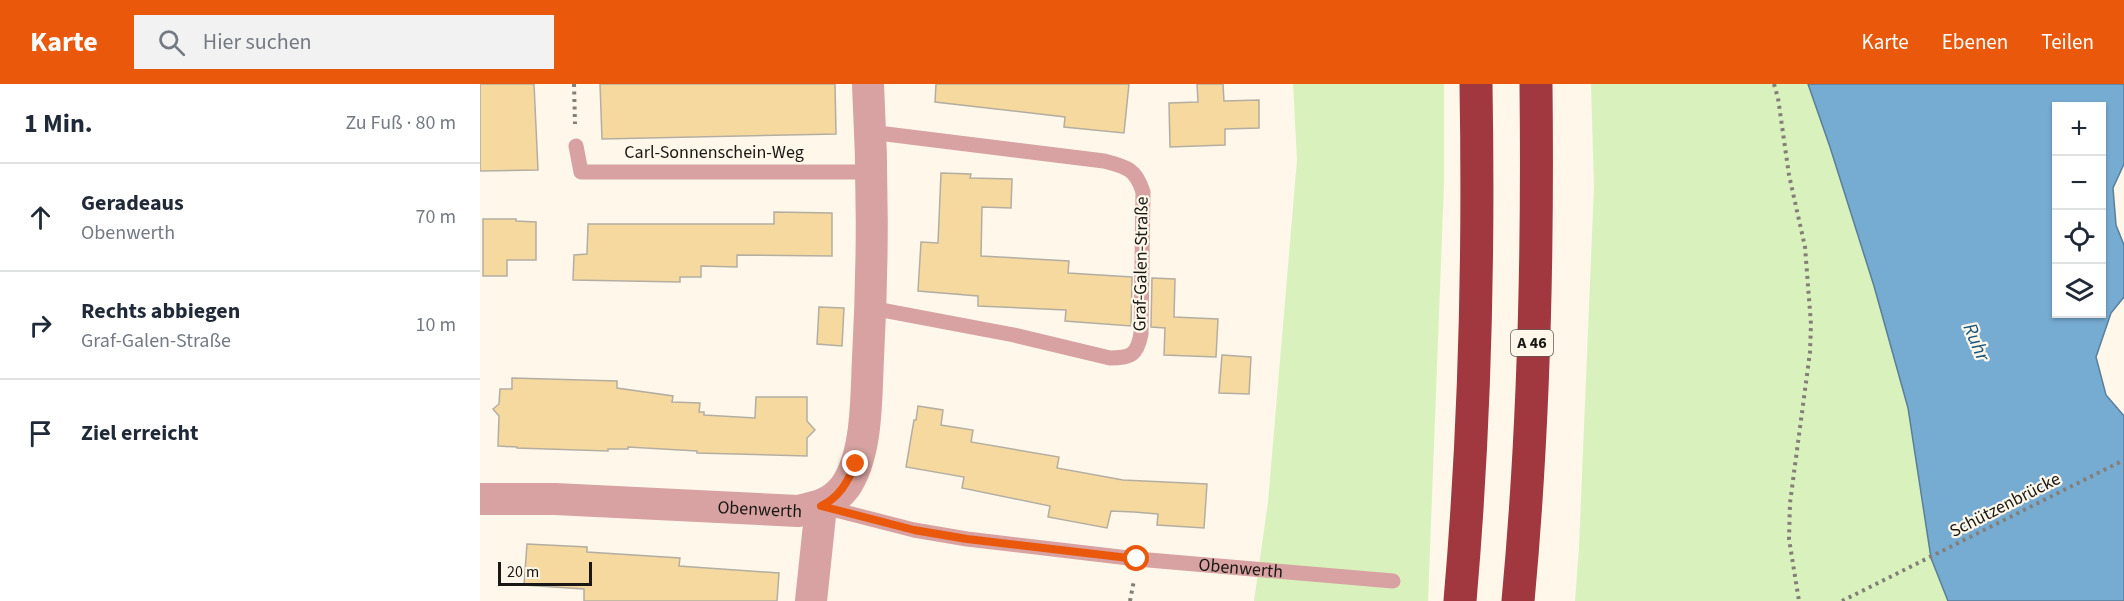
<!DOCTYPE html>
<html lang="de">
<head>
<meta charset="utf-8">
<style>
	:root { --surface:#fff; --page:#f2f2f3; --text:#1f2937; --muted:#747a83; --line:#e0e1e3; --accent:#ea580c }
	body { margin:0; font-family:"Source Sans 3",sans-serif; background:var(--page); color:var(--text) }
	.controls { position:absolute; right:18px; top:18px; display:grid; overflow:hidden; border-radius:0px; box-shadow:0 2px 4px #0004 }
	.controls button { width:54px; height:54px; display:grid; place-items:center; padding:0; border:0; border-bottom:2px solid var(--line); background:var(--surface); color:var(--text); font:30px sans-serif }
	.scale { position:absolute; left:18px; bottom:15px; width:94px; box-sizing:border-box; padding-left:6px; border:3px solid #1a1814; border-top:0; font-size:16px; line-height:21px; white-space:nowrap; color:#1a1814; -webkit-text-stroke:4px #fef7ea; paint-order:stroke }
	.stop { position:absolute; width:18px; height:18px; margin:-14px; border:4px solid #ea580c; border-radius:50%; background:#fff }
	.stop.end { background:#ea580c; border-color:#fff; box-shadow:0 2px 6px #0008 }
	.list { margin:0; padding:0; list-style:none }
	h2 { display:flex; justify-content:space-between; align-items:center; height:78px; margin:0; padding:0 24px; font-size:26px }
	h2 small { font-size:20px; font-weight:400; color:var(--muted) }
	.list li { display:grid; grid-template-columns:39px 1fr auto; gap:18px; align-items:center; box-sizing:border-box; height:108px; padding:0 24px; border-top:2px solid var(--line) }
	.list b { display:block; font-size:22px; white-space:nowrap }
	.list p { margin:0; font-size:20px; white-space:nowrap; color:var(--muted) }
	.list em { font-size:20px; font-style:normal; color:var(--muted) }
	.icon { flex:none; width:33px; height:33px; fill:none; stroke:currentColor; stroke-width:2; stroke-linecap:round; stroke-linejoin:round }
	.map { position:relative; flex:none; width:1644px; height:517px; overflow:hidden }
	header { display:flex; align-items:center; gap:36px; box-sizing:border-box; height:84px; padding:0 30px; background:var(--accent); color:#fff }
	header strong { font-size:28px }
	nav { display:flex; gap:33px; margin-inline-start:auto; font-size:21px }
	.search { width:420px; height:54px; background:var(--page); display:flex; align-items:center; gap:15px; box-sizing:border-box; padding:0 21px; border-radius:0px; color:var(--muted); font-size:22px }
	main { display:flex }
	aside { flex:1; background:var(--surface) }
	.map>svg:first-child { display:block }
</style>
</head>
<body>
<header>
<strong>Karte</strong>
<div class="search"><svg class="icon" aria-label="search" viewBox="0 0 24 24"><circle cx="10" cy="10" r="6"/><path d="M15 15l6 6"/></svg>Hier suchen</div>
<nav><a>Karte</a><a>Ebenen</a><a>Teilen</a></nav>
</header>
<main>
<aside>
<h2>1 Min.<small>Zu Fuß · 80 m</small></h2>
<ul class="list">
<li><svg class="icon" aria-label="ahead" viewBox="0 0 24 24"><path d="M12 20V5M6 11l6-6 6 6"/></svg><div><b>Geradeaus</b><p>Obenwerth</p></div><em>70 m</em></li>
<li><svg class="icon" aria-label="right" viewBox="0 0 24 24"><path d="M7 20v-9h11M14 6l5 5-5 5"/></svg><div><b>Rechts abbiegen</b><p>Graf-Galen-Straße</p></div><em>10 m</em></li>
<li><svg class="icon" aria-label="arrive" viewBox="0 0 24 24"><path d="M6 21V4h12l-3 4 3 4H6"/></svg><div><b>Ziel erreicht</b></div></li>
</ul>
</aside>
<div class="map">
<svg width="1644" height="517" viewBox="0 0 1644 517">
	<rect width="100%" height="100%" fill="#fef7ea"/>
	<g fill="#d9f1bd">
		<path d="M813,0H964V99L948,517H774L788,418L817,76Z"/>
		<path d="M1111,0H1328L1350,63L1394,202L1428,324L1451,474L1468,517H1095L1099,464L1114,103Z"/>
	</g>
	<path fill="#76abd2" stroke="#5a7f99" stroke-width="1.5" fill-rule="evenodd" d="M1328,0H1644V80L1633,104L1636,141L1644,161V213L1631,229L1616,273L1626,311L1644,332V517H1468L1451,474L1428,324L1394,202L1350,63ZM1622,22V230H1576V22Z"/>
	<g fill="#f6d99f" stroke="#b4aea2" stroke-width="1.5">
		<path d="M0,0H54L58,86L0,87Z"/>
		<path d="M120,0H355L356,50L122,55Z"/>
		<path d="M456,0H649L644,49L584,43L585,33L455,18Z"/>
		<path d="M717,0H743L744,17L779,16V44L745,45V61L690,63L689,19L718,18Z"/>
		<path d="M461,89L491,90L490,94L532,95L531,124L502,123L501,172L589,177L588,189L652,193L651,242L585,237L586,226L498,222V212L438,207L441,158L458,159Z"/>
		<path d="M294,128L352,129V172L257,171V183L221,182V193H200V198L93,196L94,171L107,170L108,140H294Z"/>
		<path d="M3,135H36V137L56,138V176H27V192H3Z"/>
		<path d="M672,194L695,195L694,233L738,235L736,273L684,271L685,244L671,243Z"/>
		<path d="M339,223L364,224L362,262L337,260Z"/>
		<path d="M742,271L771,273L769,310L739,309Z"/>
		<path d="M32,294L137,297V304L193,312L192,318L220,319L219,328H224V331L275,334L276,313H327V337L335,346L327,354V372L217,369V367L148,363V365H128V367L37,364V363L18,362L19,332L13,325L19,320L20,305H32Z"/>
		<path d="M438,322L463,326L461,341L493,346L491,358L579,373L577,384L643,396L727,400L724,444L677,441L678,430L654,428L631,427L627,444L568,433L570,422L482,404L484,393L426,383L434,336H436Z"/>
		<path d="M47,460L107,463V468L200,474L199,482L299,489L297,517H104V505L44,501Z"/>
	</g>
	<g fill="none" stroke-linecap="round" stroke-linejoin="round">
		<g stroke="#837f77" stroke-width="4" stroke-dasharray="3 4.5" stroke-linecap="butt">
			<path d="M94,0L95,40"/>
			<path d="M1294,0L1298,14L1309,91L1325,163L1331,240L1330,268L1310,419L1309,455L1319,517"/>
			<path d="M650,517L654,496"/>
			<path d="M1362,517L1644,376"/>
		</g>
		<g stroke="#d7a2a1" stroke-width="15">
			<path d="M390,48L624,77C647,83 656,85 663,108L661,250C657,271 651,274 630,274L534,251L391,224"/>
			<path d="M96,62L101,88H392"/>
			<path id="s1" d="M344,423L434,446L487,455L657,475L913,497"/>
		</g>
		<g stroke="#d7a2a1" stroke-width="32">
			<path id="s2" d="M0,415H75L318,427C337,423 352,420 365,403C388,370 386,313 388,274C393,183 393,91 388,0"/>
			<path d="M331,517L341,422"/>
		</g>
		<g stroke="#a2383f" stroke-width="33">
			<path d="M980,517C995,345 999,172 996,0"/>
			<path d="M1038,517C1054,346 1058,172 1056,0"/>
		</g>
	</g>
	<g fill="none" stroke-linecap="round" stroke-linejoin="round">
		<path stroke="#ea580c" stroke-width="8" d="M376,380C367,398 360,413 341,422L434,446L487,455L657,475"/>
	</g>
	<g text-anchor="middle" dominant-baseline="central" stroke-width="4.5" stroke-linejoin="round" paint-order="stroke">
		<rect fill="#fef7ea" stroke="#5e5b54" stroke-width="1.5" x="1031" y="246" width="42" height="26" rx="4.5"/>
		<g font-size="16" font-weight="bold" fill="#1a1814">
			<text x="1052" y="259">A 46</text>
		</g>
		<g font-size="18" fill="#1a1814" stroke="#fef7ea">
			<text x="234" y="68">Carl-Sonnenschein-Weg</text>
			<text transform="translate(661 180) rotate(-89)">Graf-Galen-Straße</text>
			<text transform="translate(1525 421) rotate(-27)">Schützenbrücke</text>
			<text stroke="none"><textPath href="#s2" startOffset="280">Obenwerth</textPath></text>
			<text stroke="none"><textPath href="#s1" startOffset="422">Obenwerth</textPath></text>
		</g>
		<g font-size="20" font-style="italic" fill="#18567c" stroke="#fef7ea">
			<text transform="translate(1496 258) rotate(67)">Ruhr</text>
		</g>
	</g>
</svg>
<div class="controls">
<button>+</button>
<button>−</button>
<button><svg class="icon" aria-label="locate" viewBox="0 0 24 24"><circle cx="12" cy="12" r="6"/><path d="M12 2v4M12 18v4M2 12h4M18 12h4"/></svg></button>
<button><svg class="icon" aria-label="layers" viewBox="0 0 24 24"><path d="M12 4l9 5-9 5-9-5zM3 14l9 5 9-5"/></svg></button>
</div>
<div class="scale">20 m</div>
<div class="stop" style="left:657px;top:475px"></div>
<div class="stop end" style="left:376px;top:380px"></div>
</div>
</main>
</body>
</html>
